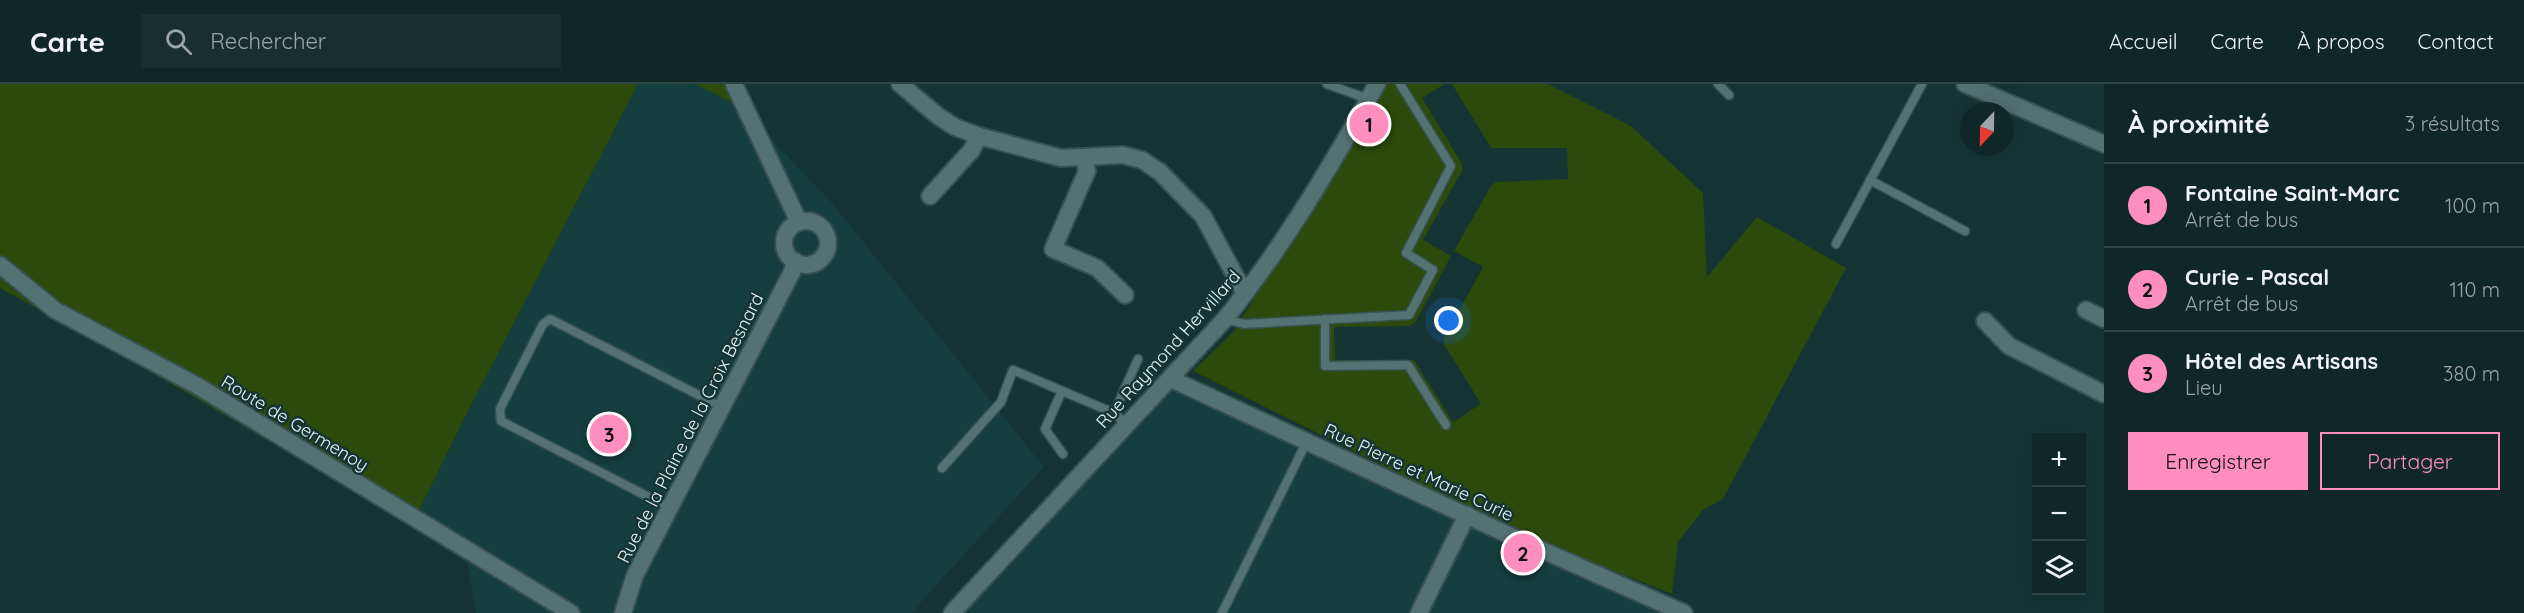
<!DOCTYPE html>
<html lang="fr">
<head>
<meta charset="utf-8">
<style>
	:root { --surface:#102727; --page:#192f2f; --text:#f1f3f6; --muted:#9ca5a7; --line:#304444; --accent:#fd8ebe }
	body { margin:0; font-family:Quicksand,sans-serif; background:var(--page); color:var(--text) }
	.controls { position:absolute; right:18px; bottom:18px; display:grid; overflow:hidden; border-radius:0px; box-shadow:0 6px 24px #0002 }
	.controls button { width:54px; height:54px; display:grid; place-items:center; padding:0; border:0; border-bottom:2px solid var(--line); background:var(--surface); color:var(--text); font:30px sans-serif }
	.compass { position:absolute; left:1960px; top:18px; width:54px; height:54px; border-radius:50%; background:var(--surface); box-shadow:0 6px 24px #0002; rotate:202deg }
	.you { position:absolute; left:1449px; top:237px; width:21px; height:21px; margin:-15px; border:4px solid #fff; border-radius:50%; background:#1a73e8; box-shadow:0 0 0 9px #1a73e833 }
	.badge { display:grid; place-items:center; width:39px; height:39px; border-radius:50%; background:var(--accent); color:#111; font-size:20px; font-weight:700 }
	.pin { position:absolute; translate:-50% -50%; border:3px solid #fff; box-shadow:0 2px 6px #0006 }
	.list { margin:0; padding:0; list-style:none }
	h2 { display:flex; justify-content:space-between; align-items:center; height:78px; margin:0; padding:0 24px; font-size:26px }
	h2 small { font-size:20px; font-weight:400; color:var(--muted) }
	.list li { display:grid; grid-template-columns:39px 1fr auto; gap:18px; align-items:center; box-sizing:border-box; height:84px; padding:0 24px; border-top:2px solid var(--line) }
	.list b { display:block; font-size:22px; white-space:nowrap }
	.list p { margin:0; font-size:20px; white-space:nowrap; color:var(--muted) }
	.list em { font-size:20px; font-style:normal; color:var(--muted) }
	.actions { display:flex; gap:12px; padding:18px 24px }
	.actions a { flex:1; padding:14px 0; border:2px solid var(--accent); border-radius:0px; text-align:center; font-size:21px; color:var(--accent) }
	.actions .main { background:var(--accent); color:#111 }
	.icon { flex:none; width:33px; height:33px; fill:none; stroke:currentColor; stroke-width:2; stroke-linecap:round; stroke-linejoin:round }
	.map { position:relative; flex:none; width:2104px; height:529px; overflow:hidden }
	header { display:flex; align-items:center; gap:36px; box-sizing:border-box; height:84px; padding:0 30px; background:var(--surface); border-bottom:2px solid var(--line) }
	header strong { font-size:28px }
	nav { display:flex; gap:33px; margin-inline-start:auto; font-size:21px }
	.search { width:420px; height:54px; background:var(--page); display:flex; align-items:center; gap:15px; box-sizing:border-box; padding:0 21px; border-radius:0px; color:var(--muted); font-size:22px }
	main { display:flex }
	aside { flex:1; background:var(--surface) }
	.map>svg:first-child { display:block }
</style>
</head>
<body>
<header>
<strong>Carte</strong>
<div class="search"><svg class="icon" aria-label="search" viewBox="0 0 24 24"><circle cx="10" cy="10" r="6"/><path d="M15 15l6 6"/></svg>Rechercher</div>
<nav><a>Accueil</a><a>Carte</a><a>À propos</a><a>Contact</a></nav>
</header>
<main>
<div class="map">
<svg width="2104" height="529" viewBox="0 0 2104 529">
	<rect width="100%" height="100%" fill="#163434"/>
	<g fill="#153e3e">
		<path d="M638,0H695L741,23L832,119L1044,383L911,529H476L467,479L411,443L465,333Z"/>
		<path d="M1175,295L1659,529H960Z"/>
	</g>
	<g fill="#2b4a0c">
		<path d="M0,0H638L465,333L411,443C276,359 139,280 0,204Z"/>
		<path d="M695,0H732L741,23Z"/>
		<path d="M1386,0H1445L1422,14L1462,80V87L1423,156L1451,172L1415,239L1409,242L1334,243L1335,276H1414L1453,338L1481,320L1444,260V254L1483,183L1454,167L1491,102L1496,98L1568,95L1567,64H1491L1452,0H1548L1631,42L1703,109L1707,193L1757,133L1846,184L1723,415L1703,426L1678,458L1672,510L1511,446L1193,287L1234,247Z"/>
	</g>
	<g fill="none" stroke-linecap="round" stroke-linejoin="round">
		<g stroke="#375050" stroke-width="11">
			<g id="service">
				<path d="M1327,0L1368,15"/>
				<path d="M1718,0L1729,11"/>
				<path d="M1870,96L1965,147"/>
				<path d="M1836,160L1922,0"/>
				<path d="M1225,235L1244,240L1409,231L1433,186L1406,169L1451,82L1400,0"/>
				<path d="M1325,235V282L1408,281L1446,341"/>
				<path d="M1062,307L1045,345L1063,370"/>
				<path d="M1114,329L1138,275"/>
				<path d="M942,384L1001,318L1013,286L1114,329L1127,341"/>
				<path d="M670,424L501,337L500,325L543,240L550,235L722,323"/>
				<path d="M1222,529L1307,357"/>
			</g>
		</g>
		<g stroke="#375050" stroke-width="20">
			<g id="minor">
				<path d="M734,0L799,138"/>
				<path d="M900,0L938,32L955,43L979,52L1061,74L1123,71L1142,76L1160,88L1203,132L1245,210"/>
				<path d="M1965,0L2104,60"/>
				<path d="M1084,74L1087,87L1053,165L1097,184L1125,211"/>
				<path d="M930,112L971,67L979,52"/>
				<circle cx="806" cy="159" r="22"/>
				<path d="M0,181L55,226L196,301L571,529"/>
				<path d="M2086,226L2104,235"/>
				<path d="M1985,237L2009,262L2104,310"/>
				<path d="M1171,295L1526,459L1684,529"/>
				<path d="M623,529L635,491L792,188L795,177"/>
				<path d="M952,529L1225,235C1284,162 1331,82 1377,0"/>
				<path d="M1419,529L1467,431"/>
			</g>
		</g>
		<use href="#service" stroke="#547272" stroke-width="8"/>
		<use href="#minor" stroke="#547272" stroke-width="16"/>
	</g>
	<g text-anchor="middle" dominant-baseline="central" stroke-width="5" stroke-linejoin="round" paint-order="stroke">
		<g font-size="18" fill="#e6f7f7" stroke="#163434">
			<text transform="translate(1168 265) rotate(-48)">Rue Raymond Hervillard</text>
			<text transform="translate(295 339) rotate(31)">Route de Germenoy</text>
			<text transform="translate(690 344) rotate(-63)">Rue de la Plaine de la Croix Besnard</text>
			<text transform="translate(1419 388) rotate(25)">Rue Pierre et Marie Curie</text>
		</g>
	</g>
</svg>
<div class="controls">
<button>+</button>
<button>−</button>
<button><svg class="icon" aria-label="layers" viewBox="0 0 24 24"><path d="M12 4l9 5-9 5-9-5zM3 14l9 5 9-5"/></svg></button>
</div>
<svg class="compass" viewBox="-18 -18 36 36"><path d="M0-13l5 13h-10z" fill="#e53935"/><path d="M0 13l5-13h-10z" fill="#9ca5a7"/></svg>
<div class="you"></div>
<div class="pin badge" style="left:1369px;top:40px">1</div>
<div class="pin badge" style="left:1523px;top:469px">2</div>
<div class="pin badge" style="left:609px;top:350px">3</div>
</div>
<aside>
<h2>À proximité<small>3 résultats</small></h2>
<ul class="list">
<li><span class="badge">1</span><div><b>Fontaine Saint-Marc</b><p>Arrêt de bus</p></div><em>100 m</em></li>
<li><span class="badge">2</span><div><b>Curie - Pascal</b><p>Arrêt de bus</p></div><em>110 m</em></li>
<li><span class="badge">3</span><div><b>Hôtel des Artisans</b><p>Lieu</p></div><em>380 m</em></li>
</ul>
<div class="actions"><a class="main">Enregistrer</a><a>Partager</a></div>
</aside>
</main>
</body>
</html>
